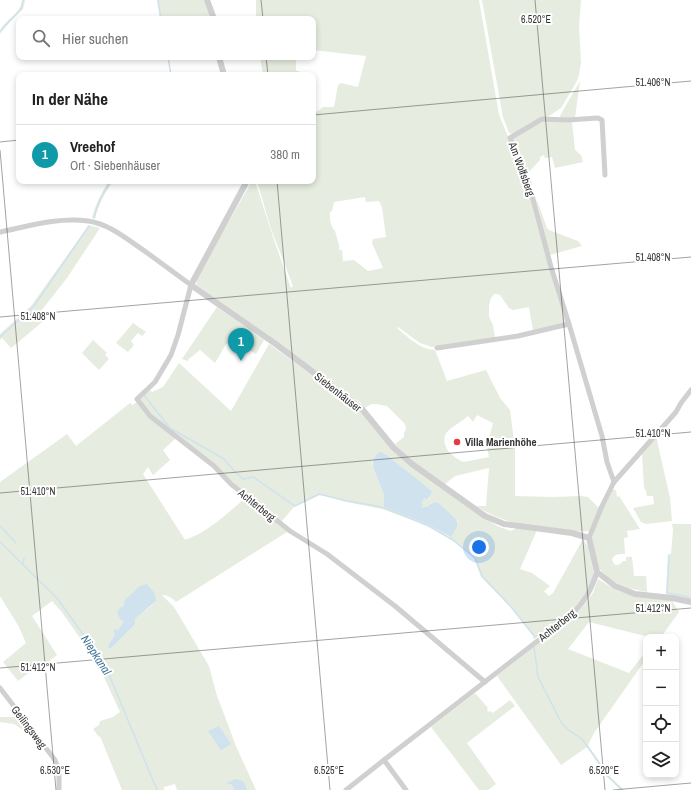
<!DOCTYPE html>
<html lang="de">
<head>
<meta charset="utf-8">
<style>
	:root { --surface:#fff; --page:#f6f6f6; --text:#222; --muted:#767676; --line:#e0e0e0; --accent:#e63946 }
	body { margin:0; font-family:"Archivo Narrow",sans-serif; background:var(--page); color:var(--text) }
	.controls { position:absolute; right:12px; bottom:12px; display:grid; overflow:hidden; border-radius:8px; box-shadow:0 2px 6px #0003 }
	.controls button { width:36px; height:36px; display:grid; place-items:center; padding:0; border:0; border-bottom:1px solid var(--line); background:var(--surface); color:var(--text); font:20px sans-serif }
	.you { position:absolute; left:479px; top:547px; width:14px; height:14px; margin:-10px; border:3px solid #fff; border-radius:50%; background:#1a73e8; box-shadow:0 0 0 6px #1a73e833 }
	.badge { display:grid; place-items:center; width:26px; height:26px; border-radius:50%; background:var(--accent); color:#fff; font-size:13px; font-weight:700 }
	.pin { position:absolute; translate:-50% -33px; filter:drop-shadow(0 1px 2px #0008) }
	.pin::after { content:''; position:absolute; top:21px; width:14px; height:12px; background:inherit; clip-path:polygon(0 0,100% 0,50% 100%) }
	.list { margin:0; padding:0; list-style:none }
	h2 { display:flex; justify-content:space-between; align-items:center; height:52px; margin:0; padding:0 16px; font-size:17px }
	h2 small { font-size:13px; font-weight:400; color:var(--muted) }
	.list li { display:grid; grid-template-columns:26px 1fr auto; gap:12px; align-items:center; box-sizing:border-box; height:60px; padding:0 16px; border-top:1px solid var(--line) }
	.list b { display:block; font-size:15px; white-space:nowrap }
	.list p { margin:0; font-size:13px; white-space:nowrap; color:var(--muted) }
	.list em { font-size:13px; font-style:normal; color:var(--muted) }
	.icon { flex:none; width:22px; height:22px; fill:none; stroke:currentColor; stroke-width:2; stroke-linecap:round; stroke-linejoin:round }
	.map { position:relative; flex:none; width:691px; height:790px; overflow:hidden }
	.search { position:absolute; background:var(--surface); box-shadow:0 2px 6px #0003; left:16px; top:16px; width:300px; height:44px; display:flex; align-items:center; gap:10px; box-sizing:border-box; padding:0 14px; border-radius:8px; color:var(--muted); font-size:15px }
	.panel { position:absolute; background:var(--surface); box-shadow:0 2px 6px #0003; left:16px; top:72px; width:300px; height:112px; border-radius:8px }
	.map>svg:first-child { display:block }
</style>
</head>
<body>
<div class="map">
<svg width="691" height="790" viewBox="0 0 691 790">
	<rect width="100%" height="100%" fill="#fff"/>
	<g fill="#e6ecdf" fill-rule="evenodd">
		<path d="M22,0H25V1L23,9L9,23L0,34C0,23 14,18 19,9C21,7 22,3 22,0Z"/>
		<path d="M157,0H204L212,19H160Z"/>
		<path d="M256,0H479L499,115L527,182L568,323L533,331L529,307L513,310L509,308L500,295L497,294H494L491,298L489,305V317L493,325L495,338L432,347L420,343L398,327L397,328C408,337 419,349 435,350L447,381L486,370L500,398L510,410L515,449V496L553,497L581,496L588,497L599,508L590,531C580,532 569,531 559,530C527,527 503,523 476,506H486L489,468L455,476L445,484L414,463L395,444L404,437V433L406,429L405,424L387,406L376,404H371L365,408L360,402L346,394L197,285L196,279L252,181H255L274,240L291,288L293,286L271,229L257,181H313V112L318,111L323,107H334L338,85L341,83L358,87L366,56L313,50V19H256ZM365,197L366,202L379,201L382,207L386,237L373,239L372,243L383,268L368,271L354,260L343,261L342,250H339V245L335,231L332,227L330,220V212L332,211L334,202ZM477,415L493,423L487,447L489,457L464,462C459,461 454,456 450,453C445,448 442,438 447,432C452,427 462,421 468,416L473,422Z"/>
		<path d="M482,0H581L579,26L581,63L579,75L577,81L561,108L549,116L539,119L513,134L509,133L503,117Z"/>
		<path d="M260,57H296V71H299L300,75H263Z"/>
		<path d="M580,81L575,118L559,119L562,112Z"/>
		<path d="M544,121L572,122L575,150L581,155L583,162L555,168L552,157L545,158L544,155L540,157V160L527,174L512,139L523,131Z"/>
		<path d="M109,181H113C105,193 98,205 95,219L92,218C95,205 102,192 109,181Z"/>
		<path d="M536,197L547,228L549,230L578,241L582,246L550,255L545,238Z"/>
		<path d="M88,225L100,228L67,278L41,311L47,318L11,348L2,338L0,340V334L31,306L86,229Z"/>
		<path d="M217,307L264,340L256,354L235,342L226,344L215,363L200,350L190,358H189L188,361L182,359Z"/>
		<path d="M133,323L146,332L142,336L138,333L131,341L134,345L128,352L116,343Z"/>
		<path d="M93,340L107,353L105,355L109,359L99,370L82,353Z"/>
		<path d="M269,344L356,407L392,447L476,512L497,526L511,531L518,527L537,530L520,569L532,573L550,586L544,591L549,596L553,593L583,539L588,547L594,574L588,590L583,599L574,610L535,638L512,608L481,577L474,558L453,541L429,527L412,520L382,509L347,502L320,495L294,507L281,522L148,412L139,399L150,390L152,392L163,387L179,363L231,411ZM377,454L430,489L432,491L431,495L428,500L425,498L420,503L421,507L425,508C430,504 434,500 439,503L456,519L458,522L450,537L429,525L384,507V495L373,467L372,463Z"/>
		<path d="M137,402C147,417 162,427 176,438L163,450L170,460L153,475L148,467L143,474L185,540C208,532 227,514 245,498L287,532L176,602C172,598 168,595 162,595L174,607L209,666L217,696L227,722L235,744L256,790H248L247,787L227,783L232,785L234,790H177L175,784L164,787V790H122L100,736L99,737L93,729L99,725L100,721L113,717L120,712L97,662L61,611L52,601L32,616L57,655L43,666L41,663L18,681L3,662L26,643L19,627L0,596V482L67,434L76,446L130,403L133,405ZM156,602L135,619L108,646L115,634L113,631L116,628L118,631L124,622Z"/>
		<path d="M656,436L670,498L672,521L646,524L641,522L633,508L654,504L653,496H647L646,491L644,488L642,453Z"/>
		<path d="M612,490H616L617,497L619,496L640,529L627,531L628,537L624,538L625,554C620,554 614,553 612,560L615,565C619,565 621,564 623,561H626V557H632L634,576H646L647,592L628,588L610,580L598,567L592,538L603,507Z"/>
		<path d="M672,524H691V600L666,594L668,554H671L673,530Z"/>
		<path d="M598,579L616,590L635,596L672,601L679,612L661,637H649L589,622L568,649L629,673L646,651V659L594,733L588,745L608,775L624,790H621L606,776L587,747L561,765L497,676L580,610L593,593Z"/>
		<path d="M475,693L488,708L487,709L488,712L490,711L493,713L510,700L515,706L467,743L496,784L488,790H479L431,727Z"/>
		<path d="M0,717H19L34,737L14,724L0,722Z"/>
	</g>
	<g fill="#cfe2ee">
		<path d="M380,452L385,454L432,491L431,495L427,500L425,498L421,503L423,505L421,507C430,509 431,499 439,503L456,519C460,526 454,531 451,537L429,525L384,507V495L373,467C372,461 375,455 380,452Z"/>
		<path d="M147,584L155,594L156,601L135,619V624L110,649L108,646L115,634L113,631L116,628L118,630L124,622L120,619L117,612L121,607H123L125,600L140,586Z"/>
		<path d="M219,726L231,744L221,750L208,731Z"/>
		<path d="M236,779L243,781L248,790H234L232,785L226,783Z"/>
	</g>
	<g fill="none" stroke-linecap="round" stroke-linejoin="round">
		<g stroke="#cfe2ee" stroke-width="1.5">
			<path d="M158,0L161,19"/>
			<path d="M0,31L21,9L23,0"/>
			<path d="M168,57L171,75"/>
			<path d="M94,218C97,205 103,192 111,181"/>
			<path d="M0,337L34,306L89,226"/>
			<path d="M143,394L170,428L224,459L236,473L243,479L253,477L295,506L319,494L347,501L382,507L429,526L453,540L475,558L482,576L512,608L534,636"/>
			<path d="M0,526L16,543"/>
			<path d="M0,542L57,598L105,665L157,790"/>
			<path d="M669,556L667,593L679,595L691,598"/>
			<path d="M23,564L24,558"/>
			<path d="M589,587L594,574"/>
			<path d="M534,638L572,611"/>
			<path d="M534,647L538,677L561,722L567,729L582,739L598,761L606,774L622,790"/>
		</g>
		<g stroke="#d0d0d0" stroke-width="5">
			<path d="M605,175L602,120L598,118L568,120L542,119L510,138L529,184L551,267L569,324L602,436L607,462L614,482"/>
			<path d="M0,232C29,226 58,217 88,221C110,224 128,240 146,252C161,263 176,274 191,285L178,335L171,355L155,382L137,399L150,416L214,466L231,484L290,531L327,554L395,606L485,682"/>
			<path d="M437,348L518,336L569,324"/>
			<path d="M589,538L602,506L614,482L676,412L681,403L691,390"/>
			<path d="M0,688L55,760L59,770V790"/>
			<path d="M384,760L406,790"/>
			<path d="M346,790L384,760L571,615C584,603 592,590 597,572"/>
		</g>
		<g stroke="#d0d0d0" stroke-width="6">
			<path d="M207,0L214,19"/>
			<path d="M219,57L224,75"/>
			<path d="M247,181L191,285L277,345L362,409L393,447L412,464L485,516L504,524L572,533L589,538L597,572L615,586L635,594L672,598L691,602"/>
		</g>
	</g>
	<path fill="none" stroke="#333" stroke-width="1" stroke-opacity="0.45" d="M261,0L263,19M535,0L605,790M266,57L268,75M313,115L691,81M0,142L19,140M0,150L56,790M277,181L330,790M0,317L691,257M0,493L691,432M0,668L691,608M613,790L691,783"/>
	<circle fill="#e63946" stroke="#fff" stroke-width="1.5" cx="457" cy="442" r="4"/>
	<g text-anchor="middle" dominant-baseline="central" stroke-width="4" stroke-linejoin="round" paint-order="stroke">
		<g font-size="11" fill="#333" stroke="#fff">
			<text transform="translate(522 169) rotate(70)">Am Wolfsberg</text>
			<text transform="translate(338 392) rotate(38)">Siebenhäuser</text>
			<text transform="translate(257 505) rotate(39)">Achterberg</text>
			<text transform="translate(557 625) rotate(-39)">Achterberg</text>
			<text transform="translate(29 727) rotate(53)">Geilingsweg</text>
		</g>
		<g font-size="11" font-weight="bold" fill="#333" stroke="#fff" text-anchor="start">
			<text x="465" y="442">Villa Marienhöhe</text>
		</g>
		<g font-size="12" font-style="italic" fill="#3f7597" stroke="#fff">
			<text transform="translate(96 655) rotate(57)">Niepkanal</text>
		</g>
	</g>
	<g font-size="10" text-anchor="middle" fill="#333" stroke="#fff" stroke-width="4" stroke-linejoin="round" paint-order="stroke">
		<text x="536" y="23">6.520°E</text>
		<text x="653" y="86">51.406°N</text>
		<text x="653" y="261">51.408°N</text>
		<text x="38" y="320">51.408°N</text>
		<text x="653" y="437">51.410°N</text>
		<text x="38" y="495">51.410°N</text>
		<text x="653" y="612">51.412°N</text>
		<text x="38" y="671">51.412°N</text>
		<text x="55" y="774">6.530°E</text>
		<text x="329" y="774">6.525°E</text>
		<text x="604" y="774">6.520°E</text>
	</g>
</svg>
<div class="controls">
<button>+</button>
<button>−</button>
<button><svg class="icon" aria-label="locate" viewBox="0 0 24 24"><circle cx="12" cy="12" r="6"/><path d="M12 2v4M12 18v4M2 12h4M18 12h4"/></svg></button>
<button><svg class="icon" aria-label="layers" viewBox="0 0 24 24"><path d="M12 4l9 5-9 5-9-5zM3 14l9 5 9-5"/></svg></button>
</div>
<div class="you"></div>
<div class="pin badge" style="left:241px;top:361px;background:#0f9aa8">1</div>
<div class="search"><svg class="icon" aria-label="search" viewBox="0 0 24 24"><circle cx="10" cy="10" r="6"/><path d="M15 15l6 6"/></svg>Hier suchen</div>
<section class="panel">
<h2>In der Nähe<small></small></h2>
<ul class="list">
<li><span class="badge" style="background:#0f9aa8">1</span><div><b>Vreehof</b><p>Ort · Siebenhäuser</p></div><em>380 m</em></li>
</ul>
</section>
</div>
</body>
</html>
